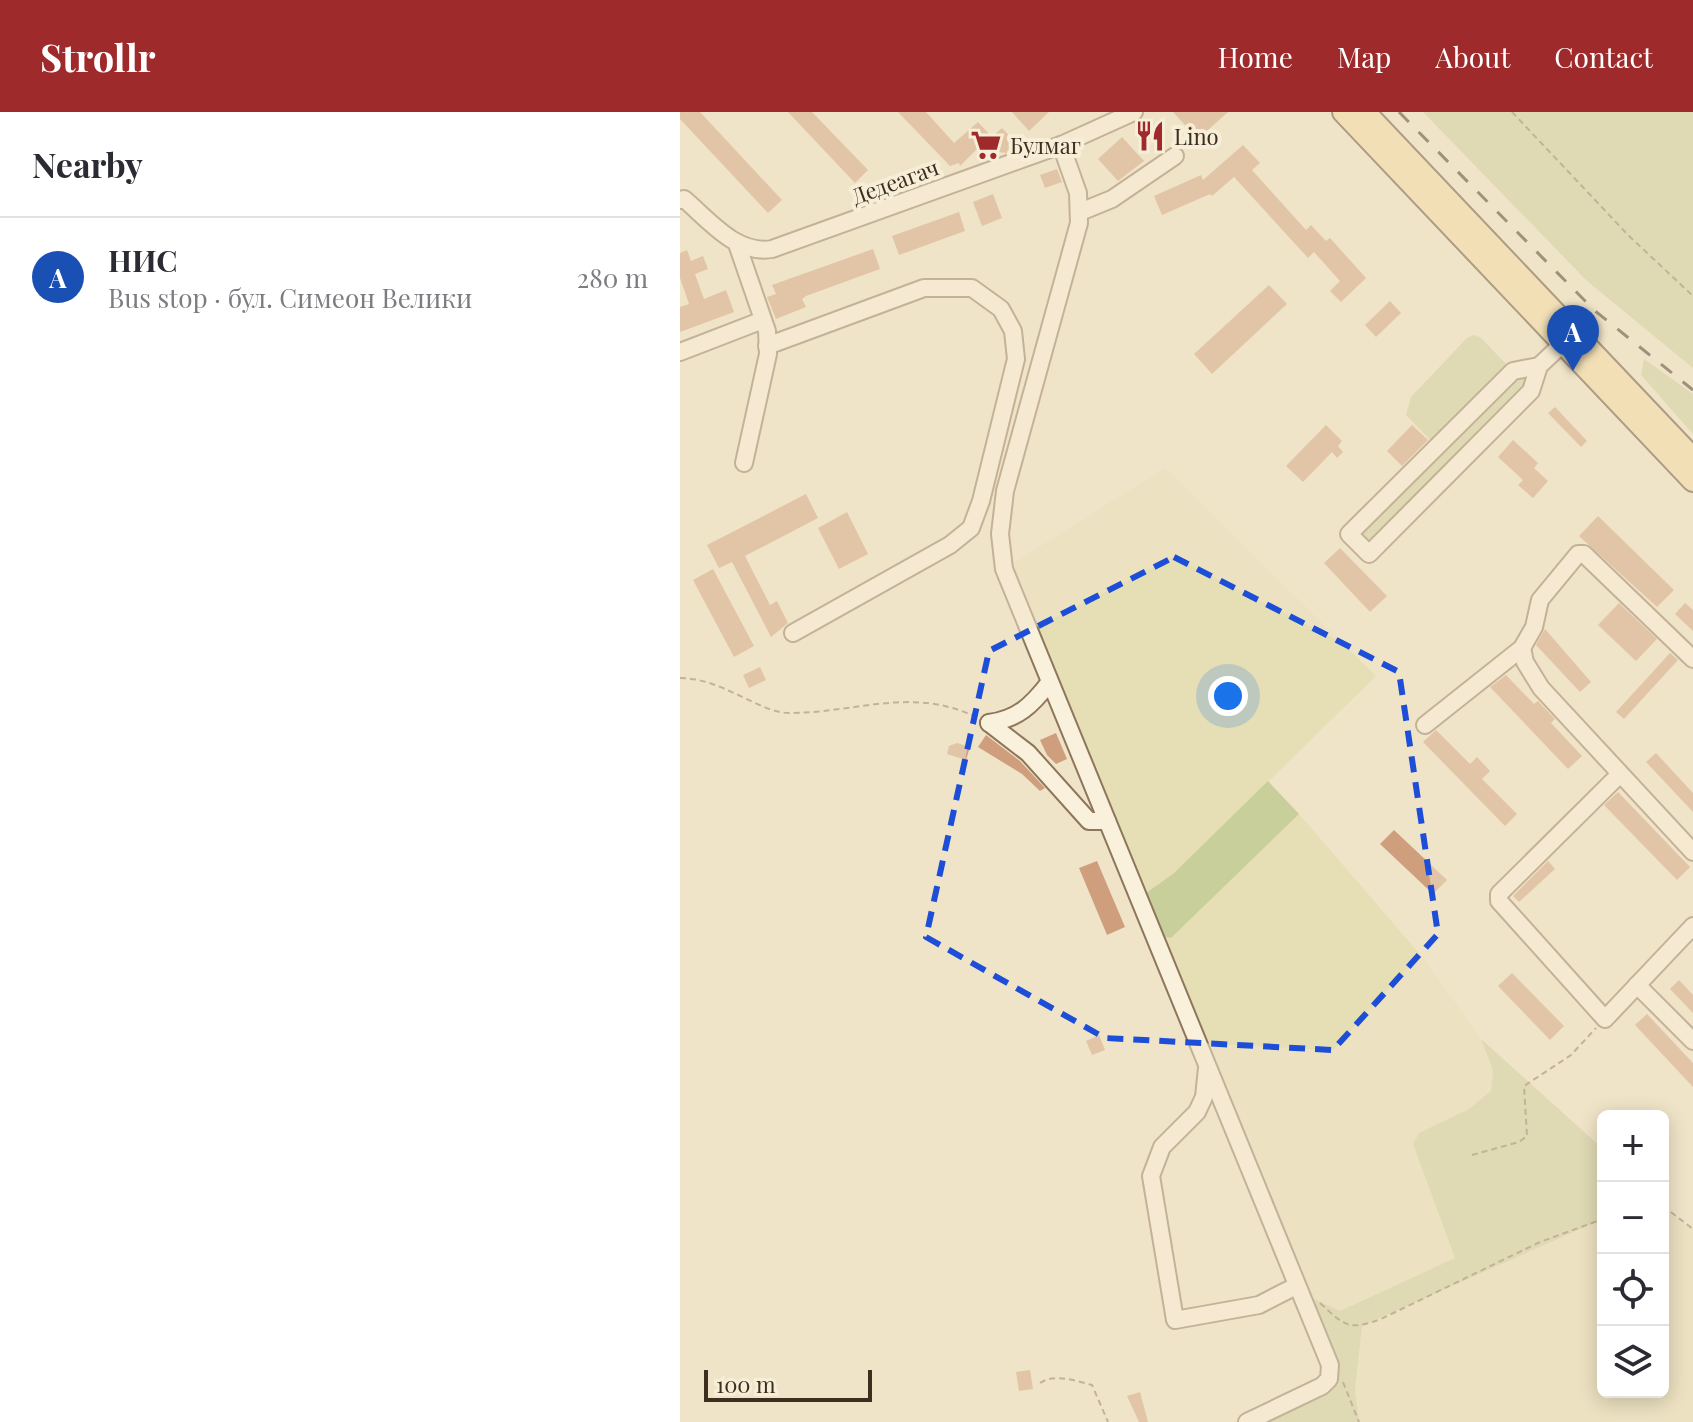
<!DOCTYPE html>
<html lang="en">
<head>
<meta charset="utf-8">
<style>
	:root { --surface:#fff; --page:#f2f2f3; --text:#2b2b33; --muted:#7c7c81; --line:#e1e1e2; --accent:#9e2a2b }
	body { margin:0; font-family:"Playfair Display",serif; background:var(--page); color:var(--text) }
	.controls { position:absolute; right:24px; bottom:24px; display:grid; overflow:hidden; border-radius:12px; box-shadow:0 4px 20px #0003 }
	.controls button { width:72px; height:72px; display:grid; place-items:center; padding:0; border:0; border-bottom:2px solid var(--line); background:var(--surface); color:var(--text); font:40px sans-serif }
	.scale { position:absolute; left:24px; bottom:20px; width:168px; box-sizing:border-box; padding-left:8px; border:4px solid #3d2e20; border-top:0; font-size:22px; line-height:28px; white-space:nowrap; color:#3d2e20; -webkit-text-stroke:6px #f7eed8; paint-order:stroke }
	.you { position:absolute; left:548px; top:584px; width:28px; height:28px; margin:-20px; border:6px solid #fff; border-radius:50%; background:#1a73e8; box-shadow:0 0 0 12px #1a73e833 }
	.badge { display:grid; place-items:center; width:52px; height:52px; border-radius:50%; background:var(--accent); color:#fff; font-size:26px; font-weight:700 }
	.pin { position:absolute; translate:-50% -66px; filter:drop-shadow(0 2px 4px #0008) }
	.pin::after { content:''; position:absolute; top:42px; width:28px; height:24px; background:inherit; clip-path:polygon(0 0,100% 0,50% 100%) }
	.list { margin:0; padding:0; list-style:none }
	h2 { display:flex; justify-content:space-between; align-items:center; height:104px; margin:0; padding:0 32px; font-size:34px }
	h2 small { font-size:26px; font-weight:400; color:var(--muted) }
	.list li { display:grid; grid-template-columns:52px 1fr auto; gap:24px; align-items:center; box-sizing:border-box; height:120px; padding:0 32px; border-top:2px solid var(--line) }
	.list b { display:block; font-size:30px; white-space:nowrap }
	.list p { margin:0; font-size:26px; white-space:nowrap; color:var(--muted) }
	.list em { font-size:26px; font-style:normal; color:var(--muted) }
	.icon { flex:none; width:44px; height:44px; fill:none; stroke:currentColor; stroke-width:2; stroke-linecap:round; stroke-linejoin:round }
	.map { position:relative; flex:none; width:1013px; height:1310px; overflow:hidden }
	header { display:flex; align-items:center; gap:48px; box-sizing:border-box; height:112px; padding:0 40px; background:var(--accent); color:#fff }
	header strong { font-size:38px }
	nav { display:flex; gap:44px; margin-inline-start:auto; font-size:28px }
	main { display:flex }
	aside { flex:1; background:var(--surface) }
	.map>svg:first-child { display:block }
</style>
</head>
<body>
<header>
<strong>Strollr</strong>
<nav><a>Home</a><a>Map</a><a>About</a><a>Contact</a></nav>
</header>
<main>
<aside>
<h2>Nearby<small></small></h2>
<ul class="list">
<li><span class="badge" style="background:#1a4fb4">A</span><div><b>НИС</b><p>Bus stop · бул. Симеон Велики</p></div><em>280 m</em></li>
</ul>
</aside>
<div class="map">
<svg width="1013" height="1310" viewBox="0 0 1013 1310">
	<rect width="100%" height="100%" fill="#f0e4c8"/>
	<g fill="#e6deb5">
		<path d="M485,356L696,564L493,763L459,786L324,457Z"/>
		<path d="M619,702L745,848L801,927L813,958L811,979L789,997L740,1021L775,1146L660,1199L619,1180L476,824L491,826Z"/>
		<path d="M983,1094L1013,1117V1310H679L675,1278L682,1214L923,1107V1280H983Z"/>
	</g>
	<g fill="#c9cf9b">
		<path d="M743,0H1013V256L907,169Z"/>
		<path d="M794,223L800,225L833,259L859,254L851,279L689,442L669,422L758,336L726,303L731,285L787,226Z"/>
		<path d="M964,247L1013,282V322L961,263Z"/>
		<path d="M588,669L619,702L491,826L476,824L459,786L493,762Z"/>
		<path d="M801,927L923,1037V1107L682,1214L675,1278L679,1310H567L649,1267L619,1180L660,1199L775,1146L733,1032L739,1021L789,997L811,979L813,958Z"/>
	</g>
	<g fill="#cf9f7d">
		<path d="M0,0H20L102,88L88,101L0,7Z"/>
		<path d="M108,0H132L188,58L175,71Z"/>
		<path d="M218,0H246L274,31L298,10L312,25L322,16L337,32L327,41L319,40L308,47L298,36L280,54L279,51L270,54Z"/>
		<path d="M332,0H369L349,19Z"/>
		<path d="M493,0H548L518,27Z"/>
		<path d="M442,25L464,49L438,69L418,47Z"/>
		<path d="M563,33L580,51L572,58L626,118L631,113L646,129L650,126L686,166L661,190L650,179L660,169L634,140L628,146L554,65L532,84L530,82L482,103L474,84L521,63L523,68Z"/>
		<path d="M377,57L382,70L365,76L360,63Z"/>
		<path d="M313,82L322,106L302,114L293,90Z"/>
		<path d="M279,100L285,119L219,143L212,124Z"/>
		<path d="M193,137L200,157L126,184L122,187L126,195L96,207L87,185L96,182L92,173Z"/>
		<path d="M7,138L11,149L23,144L28,157L15,162L24,187L46,178L54,200L0,220V195L9,192L0,166V141Z"/>
		<path d="M589,173L607,192L532,262L514,242Z"/>
		<path d="M710,189L721,201L696,225L685,213Z"/>
		<path d="M875,295L907,329L901,335L868,301Z"/>
		<path d="M646,313L662,329L658,334L663,340L657,346L652,340L623,370L606,354Z"/>
		<path d="M732,313L748,328L722,354L707,339Z"/>
		<path d="M833,328L858,351L854,356L868,369L853,386L838,373L843,368L818,345Z"/>
		<path d="M126,382L138,406L65,444L90,493L97,489L108,511L91,525L52,450L39,456L27,433Z"/>
		<path d="M167,400L188,442L159,457L138,416Z"/>
		<path d="M918,404L994,478L977,495L899,424Z"/>
		<path d="M660,436L707,484L690,500L644,451Z"/>
		<path d="M33,457L74,534L54,545L13,468Z"/>
		<path d="M939,491L977,527L956,549L918,513Z"/>
		<path d="M1005,491L1013,498V519L995,502Z"/>
		<path d="M865,517L911,570L900,580L856,533Z"/>
		<path d="M990,541L998,548L944,607L936,600Z"/>
		<path d="M80,555L86,568L69,576L63,563Z"/>
		<path d="M826,563L854,592L858,589L875,607L871,611L902,644L888,657L810,575Z"/>
		<path d="M756,618L790,652L797,645L810,659L802,667L837,702L825,714L743,630Z"/>
		<path d="M376,621L387,647L376,652L367,643L360,628Z"/>
		<path d="M306,623L340,649L365,676L360,679L342,662L298,635Z"/>
		<path d="M277,631L290,635L286,648L267,642L269,634Z"/>
		<path d="M976,641L1013,681V700L966,650Z"/>
		<path d="M938,680L1010,755L997,768L924,693Z"/>
		<path d="M714,718L767,768L753,782L700,732Z"/>
		<path d="M417,749L445,815L427,823L399,756Z"/>
		<path d="M868,749L875,757L839,790L833,784Z"/>
		<path d="M832,861L884,914L870,928L818,874Z"/>
		<path d="M999,868L1013,883V901L990,877Z"/>
		<path d="M967,902L1013,951V975L955,913Z"/>
		<path d="M419,923L425,938L412,943L406,929Z"/>
		<path d="M350,1258L353,1277L339,1279L336,1260Z"/>
		<path d="M460,1280L468,1310H459L447,1284Z"/>
	</g>
	<g fill="none" stroke-linecap="round" stroke-linejoin="round">
		<g stroke="#8d765c" stroke-width="20">
			<g id="minor">
				<path d="M381,33L398,81L399,111L325,379L320,422L324,457L650,1253L649,1267L642,1274L567,1310"/>
				<path d="M0,88L4,87C29,108 56,143 92,137L381,33L454,0"/>
				<path d="M400,100L432,87L495,44"/>
				<path d="M57,132L87,219L88,242L64,351"/>
				<path d="M87,234L244,176H292L321,197L333,219L336,247L301,389L291,416L270,433L113,521"/>
				<path d="M0,240L83,208"/>
				<path d="M859,254L833,259L669,422L689,442L851,279L859,254L891,224"/>
				<path d="M842,536L845,550L861,576L1013,740"/>
				<path d="M309,611L348,641L409,709H427"/>
				<path d="M309,611C338,607 352,593 369,571"/>
				<path d="M745,613L842,536L854,515L860,488L898,442H904L1013,547"/>
				<path d="M940,662L819,782V789L925,907L1013,814"/>
				<path d="M957,873L1013,929"/>
				<path d="M527,956L524,985L517,1000L482,1035L471,1064L495,1208L579,1193L616,1174"/>
			</g>
		</g>
		<g stroke="#5b4430" stroke-width="24">
			<g id="major">
				<path d="M663,0L1013,369"/>
				<path d="M685,0L1013,346"/>
			</g>
		</g>
		<g stroke="#8d765c" stroke-width="2" stroke-dasharray="6 4" stroke-linecap="butt">
			<path d="M832,0L949,124L1013,184"/>
			<path d="M0,566C42,566 80,601 109,601C177,601 231,574 296,605"/>
			<path d="M792,1043L839,1030L847,1024L844,974L891,943L916,916"/>
			<path d="M983,1094L1013,1117"/>
			<path d="M640,1191C665,1214 668,1219 701,1207L860,1130L923,1107"/>
			<path d="M663,1270L679,1310"/>
			<path d="M360,1271C375,1261 396,1269 412,1273L428,1310"/>
		</g>
		<use href="#minor" stroke="#faf1dc" stroke-width="16"/>
		<use href="#major" stroke="#f3d9a0" stroke-width="20"/>
		<path stroke="#3d2e20" stroke-width="3" stroke-dasharray="14 14" stroke-linecap="butt" d="M719,0L914,198L1013,278"/>
	</g>
	<path d="M0 0H1013V1310H0ZM494,445L719,560L758,822L653,938L425,926L246,825L309,539Z" fill="#f0e4c8" fill-opacity=".55" fill-rule="evenodd"/>
	<path fill="none" stroke="#1d4ed8" stroke-width="6" stroke-dasharray="16 10" stroke-linejoin="round" d="M494,445L719,560L758,822L653,938L425,926L246,825L309,539Z"/>
	<defs>
		<g id="restaurant-bare" transform="scale(2.4)"><path d="M-5-6h1v4h1v-4h1v4h1v-4h1v5L-1.5 .5V6h-2V.5L-5-1ZM5-6V6H3V1.5H1.5Q1.5-4 5-6Z" fill="#9e2a2b" stroke="#f7eed8" stroke-width="2.5" paint-order="stroke"/></g>
		<g id="supermarket-bare" transform="scale(2.4)"><path d="M-6-5.5h2.5l.6 2H6L4.5 2H-2.5L-4.4-4H-6ZM-1.5 3.2a1.3 1.3 0 1 0 .1 0ZM3 3.2a1.3 1.3 0 1 0 .1 0Z" fill="#9e2a2b" stroke="#f7eed8" stroke-width="2.5" paint-order="stroke"/></g>
	</defs>
	<g fill-rule="evenodd">
		<use href="#restaurant-bare" x="470" y="24"/>
		<use href="#supermarket-bare" x="306" y="33"/>
	</g>
	<g text-anchor="middle" dominant-baseline="central" stroke-width="8" stroke-linejoin="round" paint-order="stroke">
		<g font-size="22" fill="#3d2e20" stroke="#f7eed8" text-anchor="start">
			<text x="494" y="24">Lino</text>
			<text x="330" y="33">Булмаг</text>
		</g>
		<g font-size="22" fill="#3d2e20" stroke="#f7eed8">
			<text transform="translate(215 69) rotate(-20)">Дедеагач</text>
		</g>
	</g>
</svg>
<div class="controls">
<button>+</button>
<button>−</button>
<button><svg class="icon" aria-label="locate" viewBox="0 0 24 24"><circle cx="12" cy="12" r="6"/><path d="M12 2v4M12 18v4M2 12h4M18 12h4"/></svg></button>
<button><svg class="icon" aria-label="layers" viewBox="0 0 24 24"><path d="M12 4l9 5-9 5-9-5zM3 14l9 5 9-5"/></svg></button>
</div>
<div class="scale">100 m</div>
<div class="you"></div>
<div class="pin badge" style="left:893px;top:259px;background:#1a4fb4">A</div>
</div>
</main>
</body>
</html>
